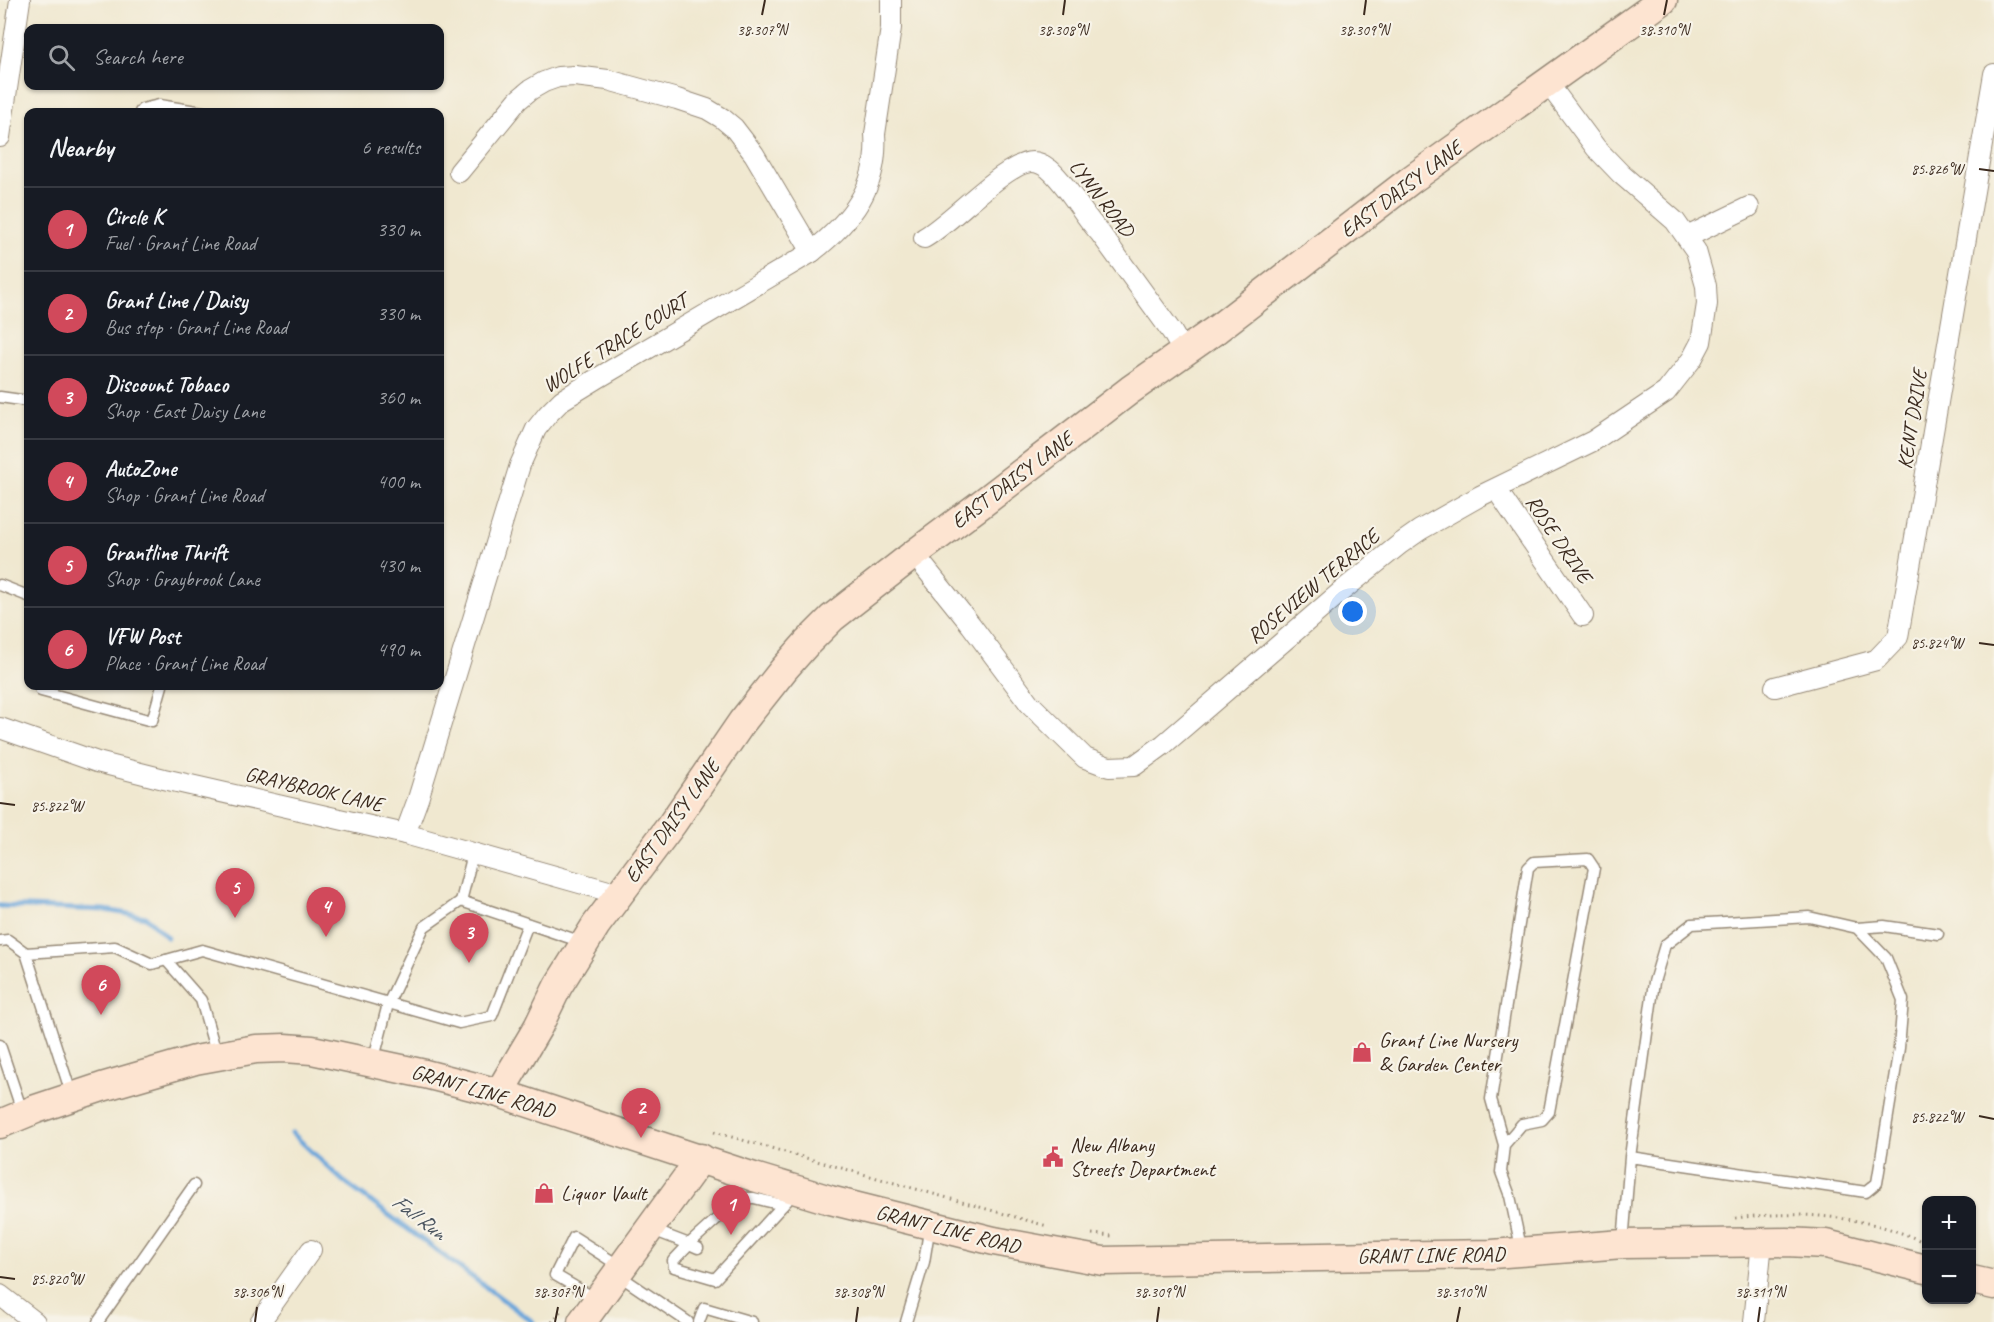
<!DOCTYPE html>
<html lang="en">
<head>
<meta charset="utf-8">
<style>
	:root { --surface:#171b24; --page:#20242c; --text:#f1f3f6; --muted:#9ea1a6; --line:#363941; --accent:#d1495b }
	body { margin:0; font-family:Caveat,sans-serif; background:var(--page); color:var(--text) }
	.controls { position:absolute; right:18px; bottom:18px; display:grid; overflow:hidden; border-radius:12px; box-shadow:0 2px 4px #0004 }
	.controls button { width:54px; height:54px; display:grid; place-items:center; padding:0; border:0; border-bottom:2px solid var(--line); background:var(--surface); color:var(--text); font:30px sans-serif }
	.you { position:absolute; left:1353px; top:612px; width:21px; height:21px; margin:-15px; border:4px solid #fff; border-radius:50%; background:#1a73e8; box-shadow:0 0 0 9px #1a73e833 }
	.badge { display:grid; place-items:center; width:39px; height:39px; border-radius:50%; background:var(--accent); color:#fff; font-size:20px; font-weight:700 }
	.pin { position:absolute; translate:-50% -50px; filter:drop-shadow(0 2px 3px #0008) }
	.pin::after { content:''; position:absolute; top:32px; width:21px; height:18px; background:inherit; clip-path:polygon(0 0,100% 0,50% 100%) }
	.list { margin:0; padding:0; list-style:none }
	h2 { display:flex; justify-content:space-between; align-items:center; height:78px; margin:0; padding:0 24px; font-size:26px }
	h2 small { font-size:20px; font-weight:400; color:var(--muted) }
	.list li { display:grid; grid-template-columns:39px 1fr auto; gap:18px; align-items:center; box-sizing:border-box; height:84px; padding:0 24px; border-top:2px solid var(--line) }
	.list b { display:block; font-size:22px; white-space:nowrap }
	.list p { margin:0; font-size:20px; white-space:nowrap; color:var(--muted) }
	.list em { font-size:20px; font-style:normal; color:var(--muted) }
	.icon { flex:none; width:33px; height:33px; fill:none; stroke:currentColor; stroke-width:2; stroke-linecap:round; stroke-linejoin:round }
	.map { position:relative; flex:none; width:1994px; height:1322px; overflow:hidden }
	.search { position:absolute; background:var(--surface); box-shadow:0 2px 4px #0004; left:24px; top:24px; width:420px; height:66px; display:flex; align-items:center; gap:15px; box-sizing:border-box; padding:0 21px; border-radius:12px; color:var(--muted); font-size:22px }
	.panel { position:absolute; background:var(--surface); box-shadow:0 2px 4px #0004; left:24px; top:108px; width:420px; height:582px; border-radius:12px }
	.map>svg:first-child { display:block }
</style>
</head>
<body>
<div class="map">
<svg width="1994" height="1322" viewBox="0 0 1994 1322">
	<rect width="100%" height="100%" fill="#f7f3e8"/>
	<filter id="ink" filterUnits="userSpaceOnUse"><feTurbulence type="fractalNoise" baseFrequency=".0167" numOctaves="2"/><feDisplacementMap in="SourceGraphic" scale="12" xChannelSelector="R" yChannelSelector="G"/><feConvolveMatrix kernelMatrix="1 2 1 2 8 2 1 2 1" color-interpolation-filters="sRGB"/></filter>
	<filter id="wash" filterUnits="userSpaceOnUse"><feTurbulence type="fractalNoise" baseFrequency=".008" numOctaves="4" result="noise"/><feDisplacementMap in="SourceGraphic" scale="24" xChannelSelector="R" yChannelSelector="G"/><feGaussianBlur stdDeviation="1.35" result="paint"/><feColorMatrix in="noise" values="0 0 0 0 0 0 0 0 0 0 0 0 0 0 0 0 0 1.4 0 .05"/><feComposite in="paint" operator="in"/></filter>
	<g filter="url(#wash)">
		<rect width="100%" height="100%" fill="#f0e8d0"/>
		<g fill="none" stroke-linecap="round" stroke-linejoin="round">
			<g stroke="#69a5da" stroke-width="5">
				<path d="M0,906L105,910L146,917L167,937"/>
				<path d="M292,1133L343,1181L533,1322"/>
			</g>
		</g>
	</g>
	<g filter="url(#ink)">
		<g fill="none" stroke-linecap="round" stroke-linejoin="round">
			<g stroke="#968977" stroke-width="13">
				<g id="lane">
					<path d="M140,112L142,109L159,105L203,112"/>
					<path d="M0,397L28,401"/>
					<path d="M0,585L28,596"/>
					<path d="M42,686L41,691L152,721L162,686"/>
					<path d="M473,854L461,901L582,942"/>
					<path d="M1857,928L1884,926L1938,934"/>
					<path d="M0,941L8,940L26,953"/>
					<path d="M166,960L201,1000L217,1056"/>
					<path d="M0,1045L23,1114"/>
					<path d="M373,1062L388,1004L424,927L461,901"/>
					<path d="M72,1096L26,953L115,947L152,964L202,950L459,1023L492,1016L528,924"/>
					<path d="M1504,1145L1522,1124L1542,1120L1549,1112L1594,868L1588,859L1534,862L1528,868L1491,1099L1504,1145L1501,1172L1510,1196L1522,1252"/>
					<path d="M650,1229L689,1244L740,1198H754L783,1205L787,1201"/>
					<path d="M1623,1243L1630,1157L1654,982L1665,945L1692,924L1809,917L1857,928L1886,958L1903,1000L1899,1048L1877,1183L1866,1192L1630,1157"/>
					<path d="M698,1248L689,1244L673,1261L674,1267L715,1279L783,1205"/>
					<path d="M617,1274L688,1322"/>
					<path d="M596,1299L555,1275L574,1237L621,1267"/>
					<path d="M98,1322L194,1185"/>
					<path d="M699,1322L704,1308L752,1322"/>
					<path d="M906,1322L924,1262L930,1225"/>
				</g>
			</g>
			<g stroke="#968977" stroke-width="22">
				<g id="street">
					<path d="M0,137L20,0"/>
					<path d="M459,172L518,100L530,90L544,82L558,77L575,76L608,80L677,99L707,109L722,118L734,128L754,154L812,252"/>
					<path d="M1687,237L1749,207"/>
					<path d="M924,238C950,224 1006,162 1032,162C1039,162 1044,165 1049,169C1068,185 1082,214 1100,233L1172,332L1183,351"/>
					<path d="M1496,489L1583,616"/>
					<path d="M914,554L971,625L1029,703L1085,758L1109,767L1134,766L1163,745L1343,590L1400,544L1420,530L1480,496L1593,441L1666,392L1692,359L1701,342L1707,304L1706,286L1696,251L1675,221L1621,174L1596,148L1547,82"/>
					<path d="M1775,687L1876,660L1898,637L1994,74"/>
					<path d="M0,728L97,762L164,779L405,834L619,894"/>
					<path d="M405,834L418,799L520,465L536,429L548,414L562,400L598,378L812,252C851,221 879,187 875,134L891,28V0"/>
					<path d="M0,1295L35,1322"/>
					<path d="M260,1322L311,1250"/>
					<path d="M1754,1322L1762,1242"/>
				</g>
			</g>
			<g stroke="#968977" stroke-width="31">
				<g id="secondary">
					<path d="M499,1093L538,1027L558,986L596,925L672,824L742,722L784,669L807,643L832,618L914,554L980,505L1130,390L1217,329L1412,179L1663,0"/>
					<path d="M0,1124L36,1109L102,1087L195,1060L256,1049L285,1048L312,1050L425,1074L499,1093L754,1177L830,1200L994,1241L1103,1261L1492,1254L1623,1244L1787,1242L1826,1244L1926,1269"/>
					<path d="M1972,1280L1994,1285"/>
					<path d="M582,1322L701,1158"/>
				</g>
			</g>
			<g stroke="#968977" stroke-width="3" stroke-dasharray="1.5 4.5" stroke-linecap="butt">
				<path d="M714,1132L1047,1226"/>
				<path d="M1735,1218C1784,1212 1836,1214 1883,1227C1898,1231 1912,1237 1926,1243"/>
				<path d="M1092,1234L1112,1236"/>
				<path d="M552,1322L562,1309"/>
			</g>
			<use href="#lane" stroke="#fff" stroke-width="10"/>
			<use href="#street" stroke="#fff" stroke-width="20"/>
			<use href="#secondary" stroke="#fde4d1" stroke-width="28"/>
		</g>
	</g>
	<path fill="none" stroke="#3b2a1e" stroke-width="2" d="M762,15L765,0M1063,15L1065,0M1364,15L1366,0M1664,15L1667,0M1979,169L1994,171M1979,643L1994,645M0,803L15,805M1979,1116L1994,1119M0,1277L15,1279M255,1322L257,1307M555,1322L558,1307M856,1322L858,1307M1157,1322L1159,1307M1457,1322L1460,1307M1758,1322L1760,1307"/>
	<defs>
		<g id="shop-bare" transform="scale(1.62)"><path d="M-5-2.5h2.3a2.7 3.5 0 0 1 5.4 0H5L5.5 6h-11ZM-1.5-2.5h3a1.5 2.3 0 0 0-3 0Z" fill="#d1495b" stroke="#f7f3e8" stroke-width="2.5" paint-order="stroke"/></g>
		<g id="civic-bare" transform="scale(1.62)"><path d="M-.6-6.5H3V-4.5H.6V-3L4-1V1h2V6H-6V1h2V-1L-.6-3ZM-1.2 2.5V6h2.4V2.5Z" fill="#d1495b" stroke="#f7f3e8" stroke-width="2.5" paint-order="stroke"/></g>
	</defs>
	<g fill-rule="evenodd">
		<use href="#shop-bare" x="1362" y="1052"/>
		<use href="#civic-bare" x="1053" y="1157"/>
		<use href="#shop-bare" x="544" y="1193"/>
	</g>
	<g text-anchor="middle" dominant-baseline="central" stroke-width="4.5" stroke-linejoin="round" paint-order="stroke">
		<g font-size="21" fill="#3b2a1e" stroke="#f7f3e8">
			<text transform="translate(1401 189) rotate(-37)">EAST DAISY LANE</text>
			<text transform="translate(1102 198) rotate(52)">LYNN ROAD</text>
			<text transform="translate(615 343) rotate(-32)">WOLFE TRACE COURT</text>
			<text transform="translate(1912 419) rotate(-81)">KENT DRIVE</text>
			<text transform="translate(1012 480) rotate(-37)">EAST DAISY LANE</text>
			<text transform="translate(1559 539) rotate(56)">ROSE DRIVE</text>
			<text transform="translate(1313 586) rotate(-40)">ROSEVIEW TERRACE</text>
			<text transform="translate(314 789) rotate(13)">GRAYBROOK LANE</text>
			<text transform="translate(672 821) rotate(-54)">EAST DAISY LANE</text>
			<text transform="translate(483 1091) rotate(16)">GRANT LINE ROAD</text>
			<text transform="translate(948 1229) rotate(14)">GRANT LINE ROAD</text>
			<text transform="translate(1431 1255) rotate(-1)">GRANT LINE ROAD</text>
		</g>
		<g font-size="21" fill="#3b2a1e" stroke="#f7f3e8" text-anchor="start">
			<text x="1379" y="1040">Grant Line Nursery<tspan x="1379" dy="24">&amp; Garden Center</tspan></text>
			<text x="1070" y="1145">New Albany<tspan x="1070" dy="24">Streets Department</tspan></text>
			<text x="561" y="1193">Liquor Vault</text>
		</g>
		<g font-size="22" font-style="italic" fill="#4b5560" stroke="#f7f3e8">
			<text transform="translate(419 1217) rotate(37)">Fall Run</text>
		</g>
	</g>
	<g font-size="15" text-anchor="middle" fill="#3b2a1e" stroke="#f7f3e8" stroke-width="4.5" stroke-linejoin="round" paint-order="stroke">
		<text x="762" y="35">38.307°N</text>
		<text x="1063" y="35">38.308°N</text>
		<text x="1364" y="35">38.309°N</text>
		<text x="1664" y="35">38.310°N</text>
		<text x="1937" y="174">85.826°W</text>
		<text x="1937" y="648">85.824°W</text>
		<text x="57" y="811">85.822°W</text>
		<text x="1937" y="1122">85.822°W</text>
		<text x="57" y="1284">85.820°W</text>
		<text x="257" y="1297">38.306°N</text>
		<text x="558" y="1297">38.307°N</text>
		<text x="858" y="1297">38.308°N</text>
		<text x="1159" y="1297">38.309°N</text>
		<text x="1460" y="1297">38.310°N</text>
		<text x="1760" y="1297">38.311°N</text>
	</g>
</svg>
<div class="controls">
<button>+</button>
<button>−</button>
</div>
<div class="you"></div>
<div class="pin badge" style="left:731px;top:1235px">1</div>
<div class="pin badge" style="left:641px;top:1138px">2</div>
<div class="pin badge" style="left:469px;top:963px">3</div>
<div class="pin badge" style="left:326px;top:937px">4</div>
<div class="pin badge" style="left:235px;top:918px">5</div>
<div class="pin badge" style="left:101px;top:1015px">6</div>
<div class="search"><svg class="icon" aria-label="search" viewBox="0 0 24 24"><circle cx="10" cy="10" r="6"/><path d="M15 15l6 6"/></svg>Search here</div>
<section class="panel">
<h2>Nearby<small>6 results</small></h2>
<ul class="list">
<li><span class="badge">1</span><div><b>Circle K</b><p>Fuel · Grant Line Road</p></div><em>330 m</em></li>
<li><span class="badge">2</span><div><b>Grant Line / Daisy</b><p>Bus stop · Grant Line Road</p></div><em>330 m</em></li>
<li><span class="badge">3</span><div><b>Discount Tobaco</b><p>Shop · East Daisy Lane</p></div><em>360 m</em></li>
<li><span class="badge">4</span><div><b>AutoZone</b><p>Shop · Grant Line Road</p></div><em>400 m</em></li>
<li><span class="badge">5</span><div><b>Grantline Thrift</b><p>Shop · Graybrook Lane</p></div><em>430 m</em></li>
<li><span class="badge">6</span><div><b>VFW Post</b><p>Place · Grant Line Road</p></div><em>490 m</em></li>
</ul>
</section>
</div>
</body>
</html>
